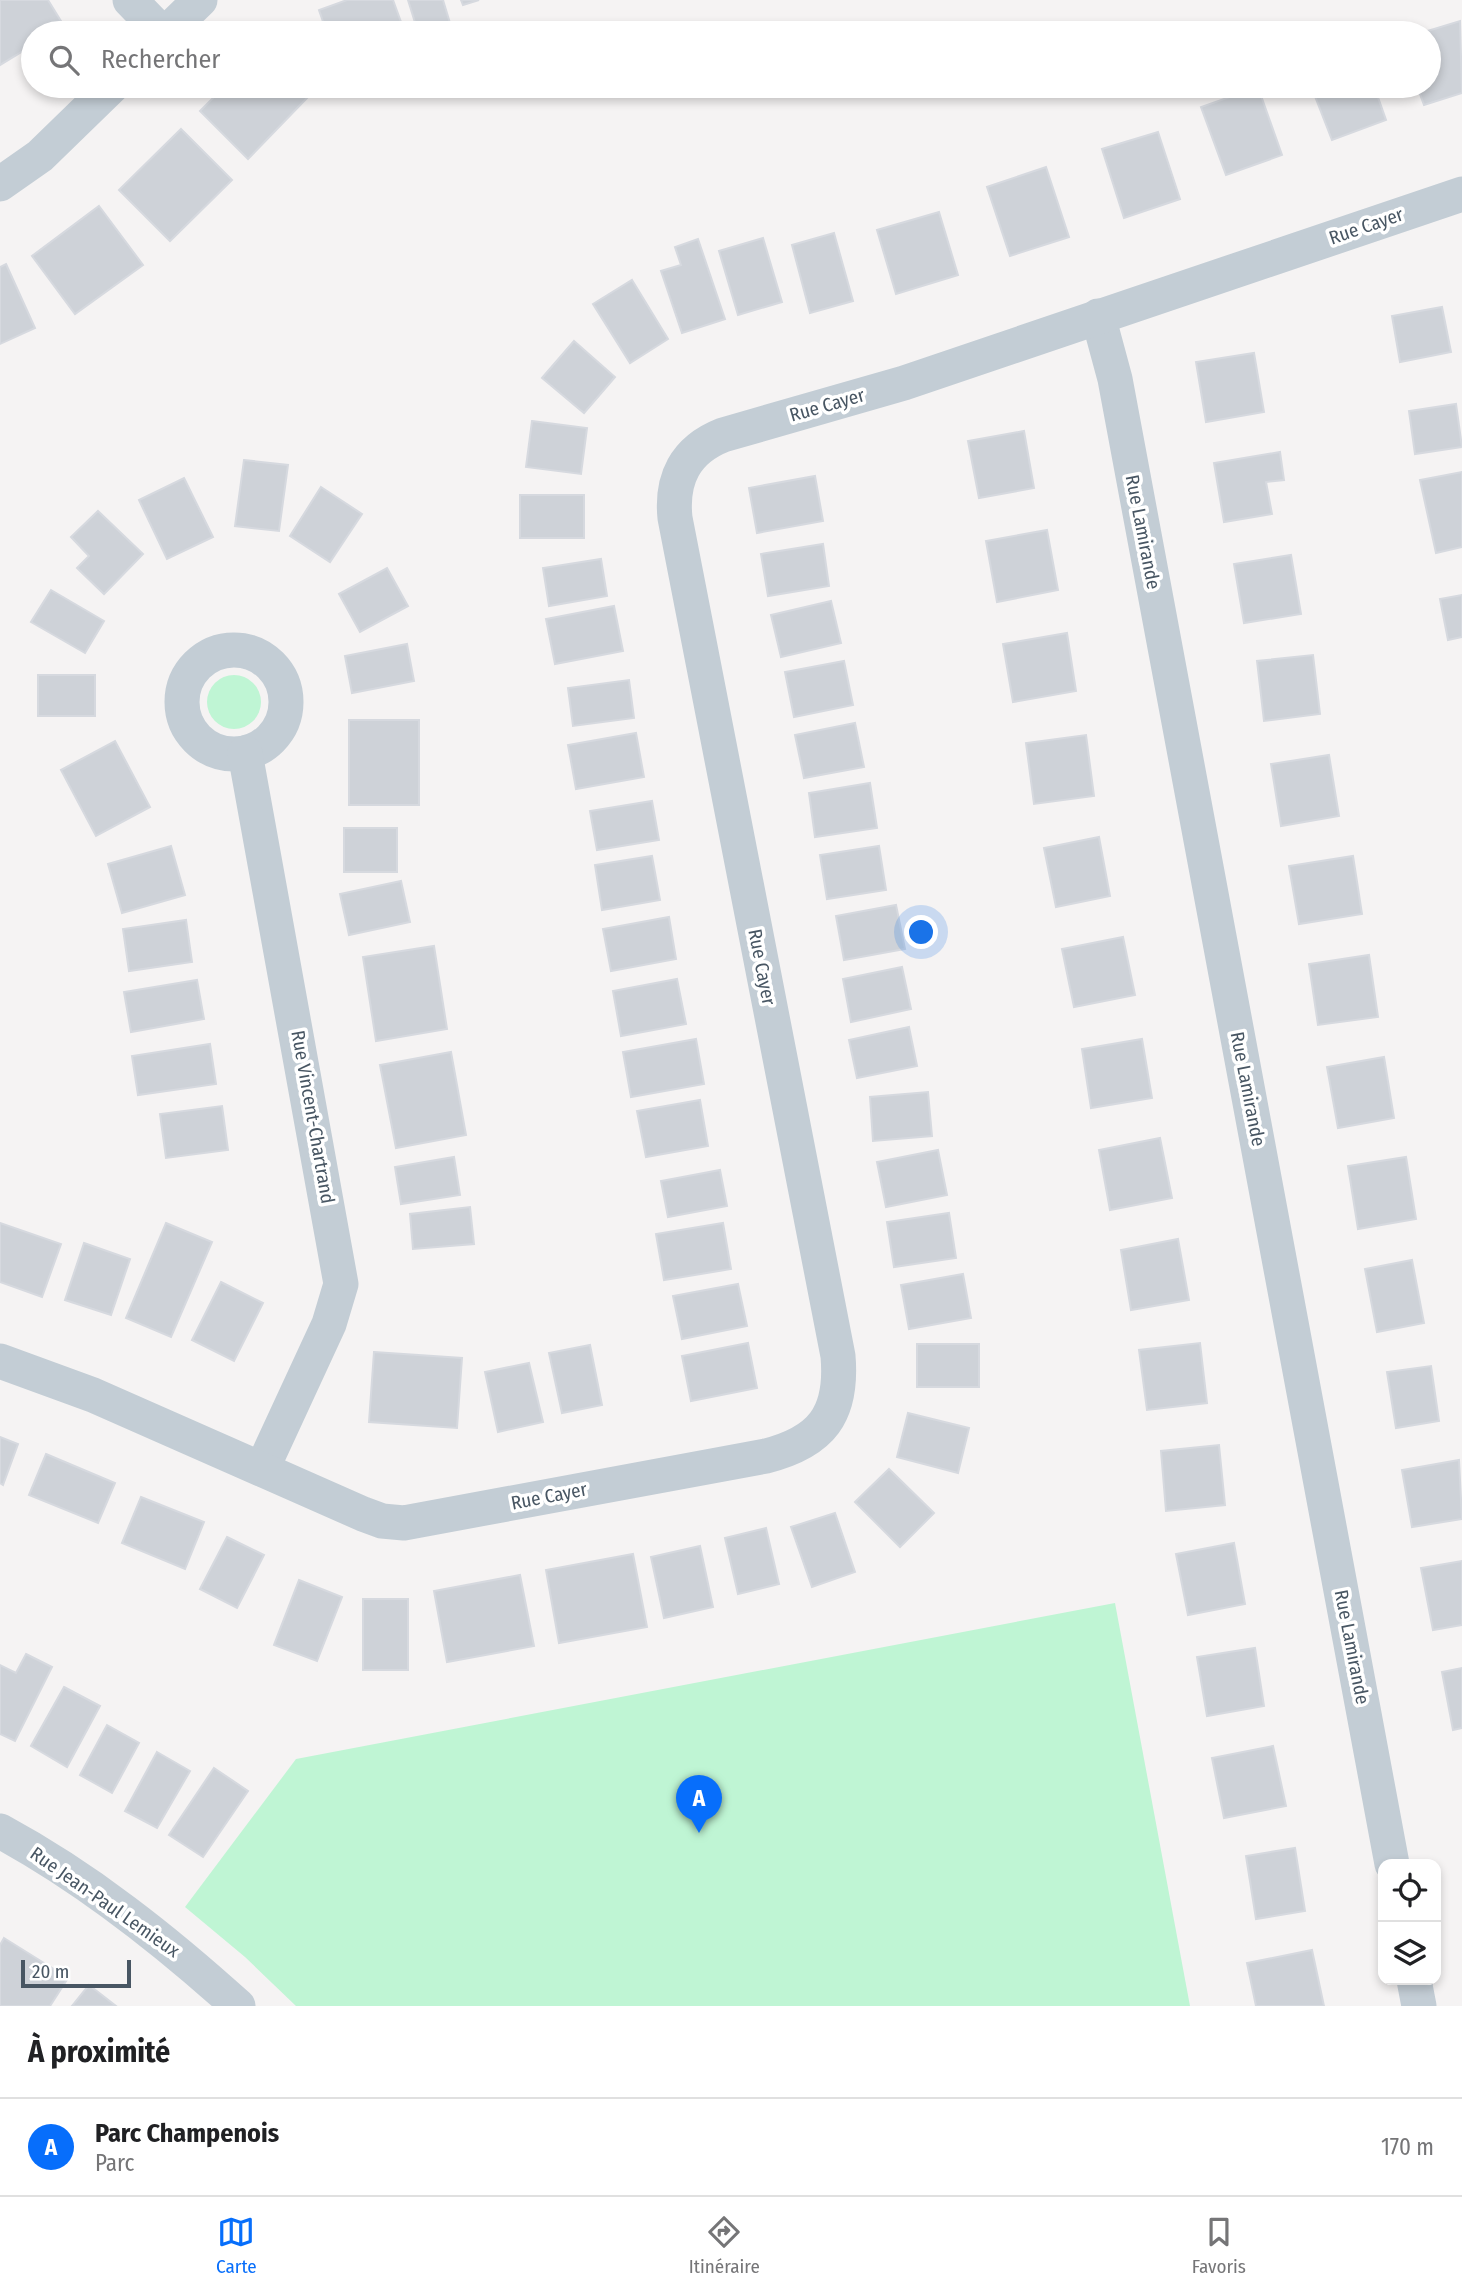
<!DOCTYPE html>
<html lang="fr">
<head>
<meta charset="utf-8">
<style>
	:root { --surface:#fff; --page:#f2f2f2; --text:#202124; --muted:#757577; --line:#e0e0e0; --accent:#076efb }
	body { margin:0; font-family:"Fira Sans Condensed",sans-serif; background:var(--page); color:var(--text) }
	.controls { position:absolute; right:21px; bottom:21px; display:grid; overflow:hidden; border-radius:14px; box-shadow:0 4px 10px #0003 }
	.controls button { width:63px; height:63px; display:grid; place-items:center; padding:0; border:0; border-bottom:2px solid var(--line); background:var(--surface); color:var(--text); font:35px sans-serif }
	.scale { position:absolute; left:21px; bottom:18px; width:110px; box-sizing:border-box; padding-left:7px; border:4px solid #485663; border-top:0; font-size:19px; line-height:24px; white-space:nowrap; color:#485663; -webkit-text-stroke:5px #fff; paint-order:stroke }
	.you { position:absolute; left:922px; top:933px; width:24px; height:24px; margin:-18px; border:5px solid #fff; border-radius:50%; background:#1a73e8; box-shadow:0 0 0 10px #1a73e833 }
	.badge { display:grid; place-items:center; width:46px; height:46px; border-radius:50%; background:var(--accent); color:#fff; font-size:23px; font-weight:700 }
	.pin { position:absolute; translate:-50% -58px; filter:drop-shadow(0 2px 4px #0008) }
	.pin::after { content:''; position:absolute; top:37px; width:24px; height:21px; background:inherit; clip-path:polygon(0 0,100% 0,50% 100%) }
	.list { margin:0; padding:0; list-style:none }
	h2 { display:flex; justify-content:space-between; align-items:center; height:91px; margin:0; padding:0 28px; font-size:30px }
	h2 small { font-size:23px; font-weight:400; color:var(--muted) }
	.list li { display:grid; grid-template-columns:46px 1fr auto; gap:21px; align-items:center; box-sizing:border-box; height:98px; padding:0 28px; border-top:2px solid var(--line) }
	.list b { display:block; font-size:26px; white-space:nowrap }
	.list p { margin:0; font-size:23px; white-space:nowrap; color:var(--muted) }
	.list em { font-size:23px; font-style:normal; color:var(--muted) }
	.icon { flex:none; width:38px; height:38px; fill:none; stroke:currentColor; stroke-width:2; stroke-linecap:round; stroke-linejoin:round }
	.map { position:relative; flex:none; width:1462px; height:2006px; overflow:hidden }
	.search { position:absolute; background:var(--surface); box-shadow:0 4px 10px #0003; left:21px; right:21px; top:21px; height:77px; display:flex; align-items:center; gap:18px; box-sizing:border-box; padding:0 24px; border-radius:38px; color:var(--muted); font-size:26px }
	.sheet { height:189px; background:var(--surface) }
	nav { display:flex; justify-content:space-around; align-items:center; box-sizing:border-box; height:98px; border-top:2px solid var(--line); background:var(--surface); font-size:19px; color:var(--muted) }
	nav a { display:grid; justify-items:center; gap:4px }
	nav .on { color:var(--accent) }
	.map>svg:first-child { display:block }
</style>
</head>
<body>
<div class="map">
<svg width="1462" height="2006" viewBox="0 0 1462 2006">
	<rect width="100%" height="100%" fill="#f5f3f3"/>
	<g fill="#bff5d4">
		<circle cx="234" cy="702" r="27"/>
		<path d="M1115,1603L1190,2006H296L245,1957L185,1907L296,1759Z"/>
	</g>
	<g fill="#ced2d8" stroke="#d6d9df" stroke-width="2">
		<path d="M0,0H48L64,26L53,33H33V45L0,65Z"/>
		<path d="M347,0H393L405,33H327L319,10Z"/>
		<path d="M408,0H443L450,23L418,32Z"/>
		<path d="M461,0H479L463,5Z"/>
		<path d="M1460,21L1462,93L1424,105L1417,86H1429V33H1421Z"/>
		<path d="M225,86H296L308,97L248,159L200,111Z"/>
		<path d="M1311,86H1374L1386,120L1332,140Z"/>
		<path d="M1258,87L1282,155L1226,175L1201,107Z"/>
		<path d="M181,129L232,180L170,241L119,190Z"/>
		<path d="M1158,132L1180,199L1124,218L1102,149Z"/>
		<path d="M1046,167L1069,237L1010,256L987,187Z"/>
		<path d="M99,206L143,265L75,314L32,256Z"/>
		<path d="M939,212L958,275L896,294L877,230Z"/>
		<path d="M834,233L853,301L810,313L792,245Z"/>
		<path d="M763,238L782,302L738,315L719,251Z"/>
		<path d="M698,239L725,319L682,333L661,271L681,265L675,247Z"/>
		<path d="M6,264L35,328L0,344V267Z"/>
		<path d="M632,280L668,339L630,363L593,304Z"/>
		<path d="M1442,307L1451,352L1400,362L1392,316Z"/>
		<path d="M574,341L615,377L584,413L542,378Z"/>
		<path d="M1254,353L1264,412L1206,422L1196,362Z"/>
		<path d="M1456,404L1462,447L1415,454L1409,411Z"/>
		<path d="M532,421L587,428L581,474L526,467Z"/>
		<path d="M1024,431L1034,488L979,498L968,441Z"/>
		<path d="M1280,452L1284,480L1266,482L1272,514L1224,522L1214,463Z"/>
		<path d="M244,460L288,465L279,531L235,526Z"/>
		<path d="M1462,472V547L1436,553L1420,480Z"/>
		<path d="M815,476L823,521L757,533L749,488Z"/>
		<path d="M184,478L213,537L167,559L139,500Z"/>
		<path d="M321,487L362,514L330,562L290,536Z"/>
		<rect x="520" y="495" width="64" height="43"/>
		<path d="M98,511L143,554L104,594L77,568L89,556L71,537Z"/>
		<path d="M1047,530L1058,590L997,602L986,541Z"/>
		<path d="M823,544L829,586L768,596L761,554Z"/>
		<path d="M1291,555L1301,614L1244,623L1234,564Z"/>
		<path d="M601,559L607,596L549,606L543,568Z"/>
		<path d="M387,568L408,606L360,632L339,594Z"/>
		<path d="M51,590L104,621L85,653L31,622Z"/>
		<path d="M1462,595V637L1448,640L1440,599Z"/>
		<path d="M831,601L841,643L781,657L771,615Z"/>
		<path d="M614,606L623,651L555,664L546,619Z"/>
		<path d="M1067,633L1076,691L1013,702L1003,644Z"/>
		<path d="M407,644L414,681L352,693L345,656Z"/>
		<path d="M1313,655L1320,714L1264,721L1257,661Z"/>
		<path d="M844,661L853,705L794,717L785,672Z"/>
		<rect x="38" y="675" width="57" height="41"/>
		<path d="M629,680L634,718L573,726L568,688Z"/>
		<rect x="349" y="720" width="70" height="85"/>
		<path d="M855,723L864,767L804,778L795,735Z"/>
		<path d="M636,733L644,777L576,789L568,745Z"/>
		<path d="M1086,735L1094,796L1034,804L1026,743Z"/>
		<path d="M115,741L150,807L96,836L61,770Z"/>
		<path d="M1329,755L1339,816L1281,826L1271,764Z"/>
		<path d="M870,783L877,828L815,837L809,793Z"/>
		<path d="M652,801L659,840L597,850L590,811Z"/>
		<rect x="344" y="828" width="53" height="44"/>
		<path d="M1099,837L1110,896L1056,907L1044,848Z"/>
		<path d="M171,846L185,895L122,913L108,864Z"/>
		<path d="M879,846L886,890L827,899L820,855Z"/>
		<path d="M652,856L660,900L602,910L595,865Z"/>
		<path d="M1353,856L1362,914L1299,924L1289,866Z"/>
		<path d="M401,881L410,922L349,935L340,894Z"/>
		<path d="M896,905L905,949L844,960L836,916Z"/>
		<path d="M669,917L676,959L611,971L603,929Z"/>
		<path d="M186,920L192,962L129,971L123,929Z"/>
		<path d="M1123,937L1135,995L1074,1007L1062,949Z"/>
		<path d="M434,946L447,1029L376,1041L363,957Z"/>
		<path d="M1369,955L1378,1017L1318,1025L1309,964Z"/>
		<path d="M902,967L911,1009L851,1022L843,979Z"/>
		<path d="M677,979L686,1024L621,1036L613,991Z"/>
		<path d="M197,980L204,1019L131,1032L124,992Z"/>
		<path d="M909,1027L917,1066L857,1078L849,1040Z"/>
		<path d="M696,1039L704,1084L631,1097L623,1052Z"/>
		<path d="M1142,1039L1152,1098L1091,1108L1082,1049Z"/>
		<path d="M210,1044L216,1084L138,1095L132,1056Z"/>
		<path d="M451,1052L466,1135L396,1148L380,1065Z"/>
		<path d="M1384,1057L1394,1118L1338,1128L1327,1067Z"/>
		<path d="M928,1092L932,1136L873,1141L870,1097Z"/>
		<path d="M700,1100L708,1146L646,1157L637,1111Z"/>
		<path d="M222,1106L228,1150L166,1158L160,1114Z"/>
		<path d="M1160,1138L1172,1198L1110,1210L1099,1150Z"/>
		<path d="M938,1150L947,1195L886,1207L877,1162Z"/>
		<path d="M454,1157L460,1195L401,1204L395,1167Z"/>
		<path d="M1406,1157L1416,1219L1358,1229L1348,1166Z"/>
		<path d="M720,1170L727,1206L668,1217L661,1181Z"/>
		<path d="M470,1207L474,1244L413,1249L410,1214Z"/>
		<path d="M949,1213L956,1258L894,1267L887,1222Z"/>
		<path d="M0,1223L61,1244L42,1297L0,1282Z"/>
		<path d="M166,1223L212,1242L171,1337L126,1318Z"/>
		<path d="M723,1223L731,1269L664,1280L656,1234Z"/>
		<path d="M1178,1239L1189,1300L1131,1310L1121,1250Z"/>
		<path d="M84,1243L130,1259L111,1315L65,1300Z"/>
		<path d="M1412,1260L1424,1323L1377,1332L1365,1269Z"/>
		<path d="M963,1274L971,1318L909,1329L901,1285Z"/>
		<path d="M221,1282L263,1303L234,1361L192,1340Z"/>
		<path d="M738,1284L747,1326L682,1339L673,1296Z"/>
		<path d="M748,1343L757,1388L691,1401L682,1356Z"/>
		<path d="M1200,1343L1207,1403L1147,1410L1139,1350Z"/>
		<rect x="917" y="1344" width="62" height="43"/>
		<path d="M590,1345L602,1405L562,1413L549,1353Z"/>
		<path d="M374,1352L462,1358L457,1428L369,1422Z"/>
		<path d="M529,1363L543,1422L498,1432L485,1372Z"/>
		<path d="M1431,1366L1439,1421L1396,1428L1387,1372Z"/>
		<path d="M908,1413L969,1428L958,1473L897,1457Z"/>
		<path d="M0,1437L18,1444L3,1485L0,1483Z"/>
		<path d="M1219,1445L1225,1505L1166,1511L1161,1451Z"/>
		<path d="M46,1454L115,1483L98,1523L29,1495Z"/>
		<path d="M1459,1460L1462,1519L1412,1527L1402,1470Z"/>
		<path d="M889,1469L934,1513L900,1547L855,1502Z"/>
		<path d="M141,1497L204,1522L185,1569L122,1543Z"/>
		<path d="M835,1513L855,1572L812,1587L791,1527Z"/>
		<path d="M766,1528L779,1584L738,1594L725,1538Z"/>
		<path d="M227,1537L264,1555L237,1608L200,1589Z"/>
		<path d="M1234,1543L1245,1604L1188,1615L1176,1554Z"/>
		<path d="M700,1546L713,1607L664,1618L651,1557Z"/>
		<path d="M633,1554L647,1627L559,1643L546,1570Z"/>
		<path d="M1462,1561V1625L1433,1630L1421,1568Z"/>
		<path d="M520,1575L534,1646L447,1662L434,1591Z"/>
		<path d="M299,1580L342,1597L317,1661L274,1645Z"/>
		<rect x="363" y="1599" width="45" height="71"/>
		<path d="M1255,1648L1264,1706L1207,1716L1197,1657Z"/>
		<path d="M26,1654L52,1667L15,1741L0,1734V1665L16,1673Z"/>
		<path d="M1462,1668V1728L1453,1730L1442,1672Z"/>
		<path d="M64,1687L100,1706L67,1767L31,1746Z"/>
		<path d="M107,1725L139,1743L112,1793L80,1775Z"/>
		<path d="M1273,1746L1286,1806L1224,1818L1212,1758Z"/>
		<path d="M157,1752L190,1771L157,1828L125,1811Z"/>
		<path d="M214,1768L248,1791L203,1857L169,1835Z"/>
		<path d="M1295,1848L1305,1911L1256,1919L1246,1856Z"/>
		<path d="M4,1938L68,1978L50,2006H0V1945Z"/>
		<path d="M1312,1950L1324,2006H1256L1247,1963Z"/>
		<path d="M89,1985L116,2006H72Z"/>
	</g>
	<g fill="none" stroke-linecap="round" stroke-linejoin="round">
		<g stroke="#c3cdd5" stroke-width="35">
			<path d="M130,0L162,33"/>
			<path d="M166,33L200,0"/>
			<path d="M0,184L40,156L112,86"/>
			<path d="M1098,316L1115,379L1392,1864"/>
			<circle cx="234" cy="702" r="52"/>
			<path d="M245,753L341,1284L329,1324L262,1469"/>
			<path d="M0,1361L93,1395L363,1514L382,1521L404,1523L766,1456C821,1442 843,1415 838,1356L675,518C671,479 685,450 723,435L904,383L1462,194"/>
			<path d="M0,1831C87,1878 165,1940 238,2006"/>
			<path d="M1414,1980L1419,2006"/>
		</g>
	</g>
	<g text-anchor="middle" dominant-baseline="central" stroke-width="7" stroke-linejoin="round" paint-order="stroke">
		<g font-size="19" fill="#485663" stroke="#fff">
			<text transform="translate(1366 226) rotate(-19)">Rue Cayer</text>
			<text transform="translate(827 405) rotate(-16)">Rue Cayer</text>
			<text transform="translate(1143 532) rotate(79)">Rue Lamirande</text>
			<text transform="translate(762 967) rotate(79)">Rue Cayer</text>
			<text transform="translate(1248 1089) rotate(79)">Rue Lamirande</text>
			<text transform="translate(313 1117) rotate(80)">Rue Vincent-Chartrand</text>
			<text transform="translate(549 1496) rotate(-11)">Rue Cayer</text>
			<text transform="translate(1352 1647) rotate(79)">Rue Lamirande</text>
			<text transform="translate(105 1902) rotate(35)">Rue Jean-Paul Lemieux</text>
		</g>
	</g>
</svg>
<div class="controls">
<button><svg class="icon" aria-label="locate" viewBox="0 0 24 24"><circle cx="12" cy="12" r="6"/><path d="M12 2v4M12 18v4M2 12h4M18 12h4"/></svg></button>
<button><svg class="icon" aria-label="layers" viewBox="0 0 24 24"><path d="M12 4l9 5-9 5-9-5zM3 14l9 5 9-5"/></svg></button>
</div>
<div class="scale">20 m</div>
<div class="you"></div>
<div class="pin badge" style="left:699px;top:1833px">A</div>
<div class="search"><svg class="icon" aria-label="search" viewBox="0 0 24 24"><circle cx="10" cy="10" r="6"/><path d="M15 15l6 6"/></svg>Rechercher</div>
</div>
<section class="sheet">
<h2>À proximité<small></small></h2>
<ul class="list">
<li><span class="badge">A</span><div><b>Parc Champenois</b><p>Parc</p></div><em>170 m</em></li>
</ul>
</section>
<nav>
<a class="on"><svg class="icon" aria-label="map" viewBox="0 0 24 24"><path d="M3 6l6-2 6 2 6-2v14l-6 2-6-2-6 2zM9 4v14M15 6v14"/></svg>Carte</a>
<a><svg class="icon" aria-label="directions" viewBox="0 0 24 24"><path d="M12 3l9 9-9 9-9-9zM9 14v-3h6M13 9l2 2-2 2"/></svg>Itinéraire</a>
<a><svg class="icon" aria-label="saved" viewBox="0 0 24 24"><path d="M7 4h10v16l-5-4-5 4z"/></svg>Favoris</a>
</nav>
</body>
</html>
